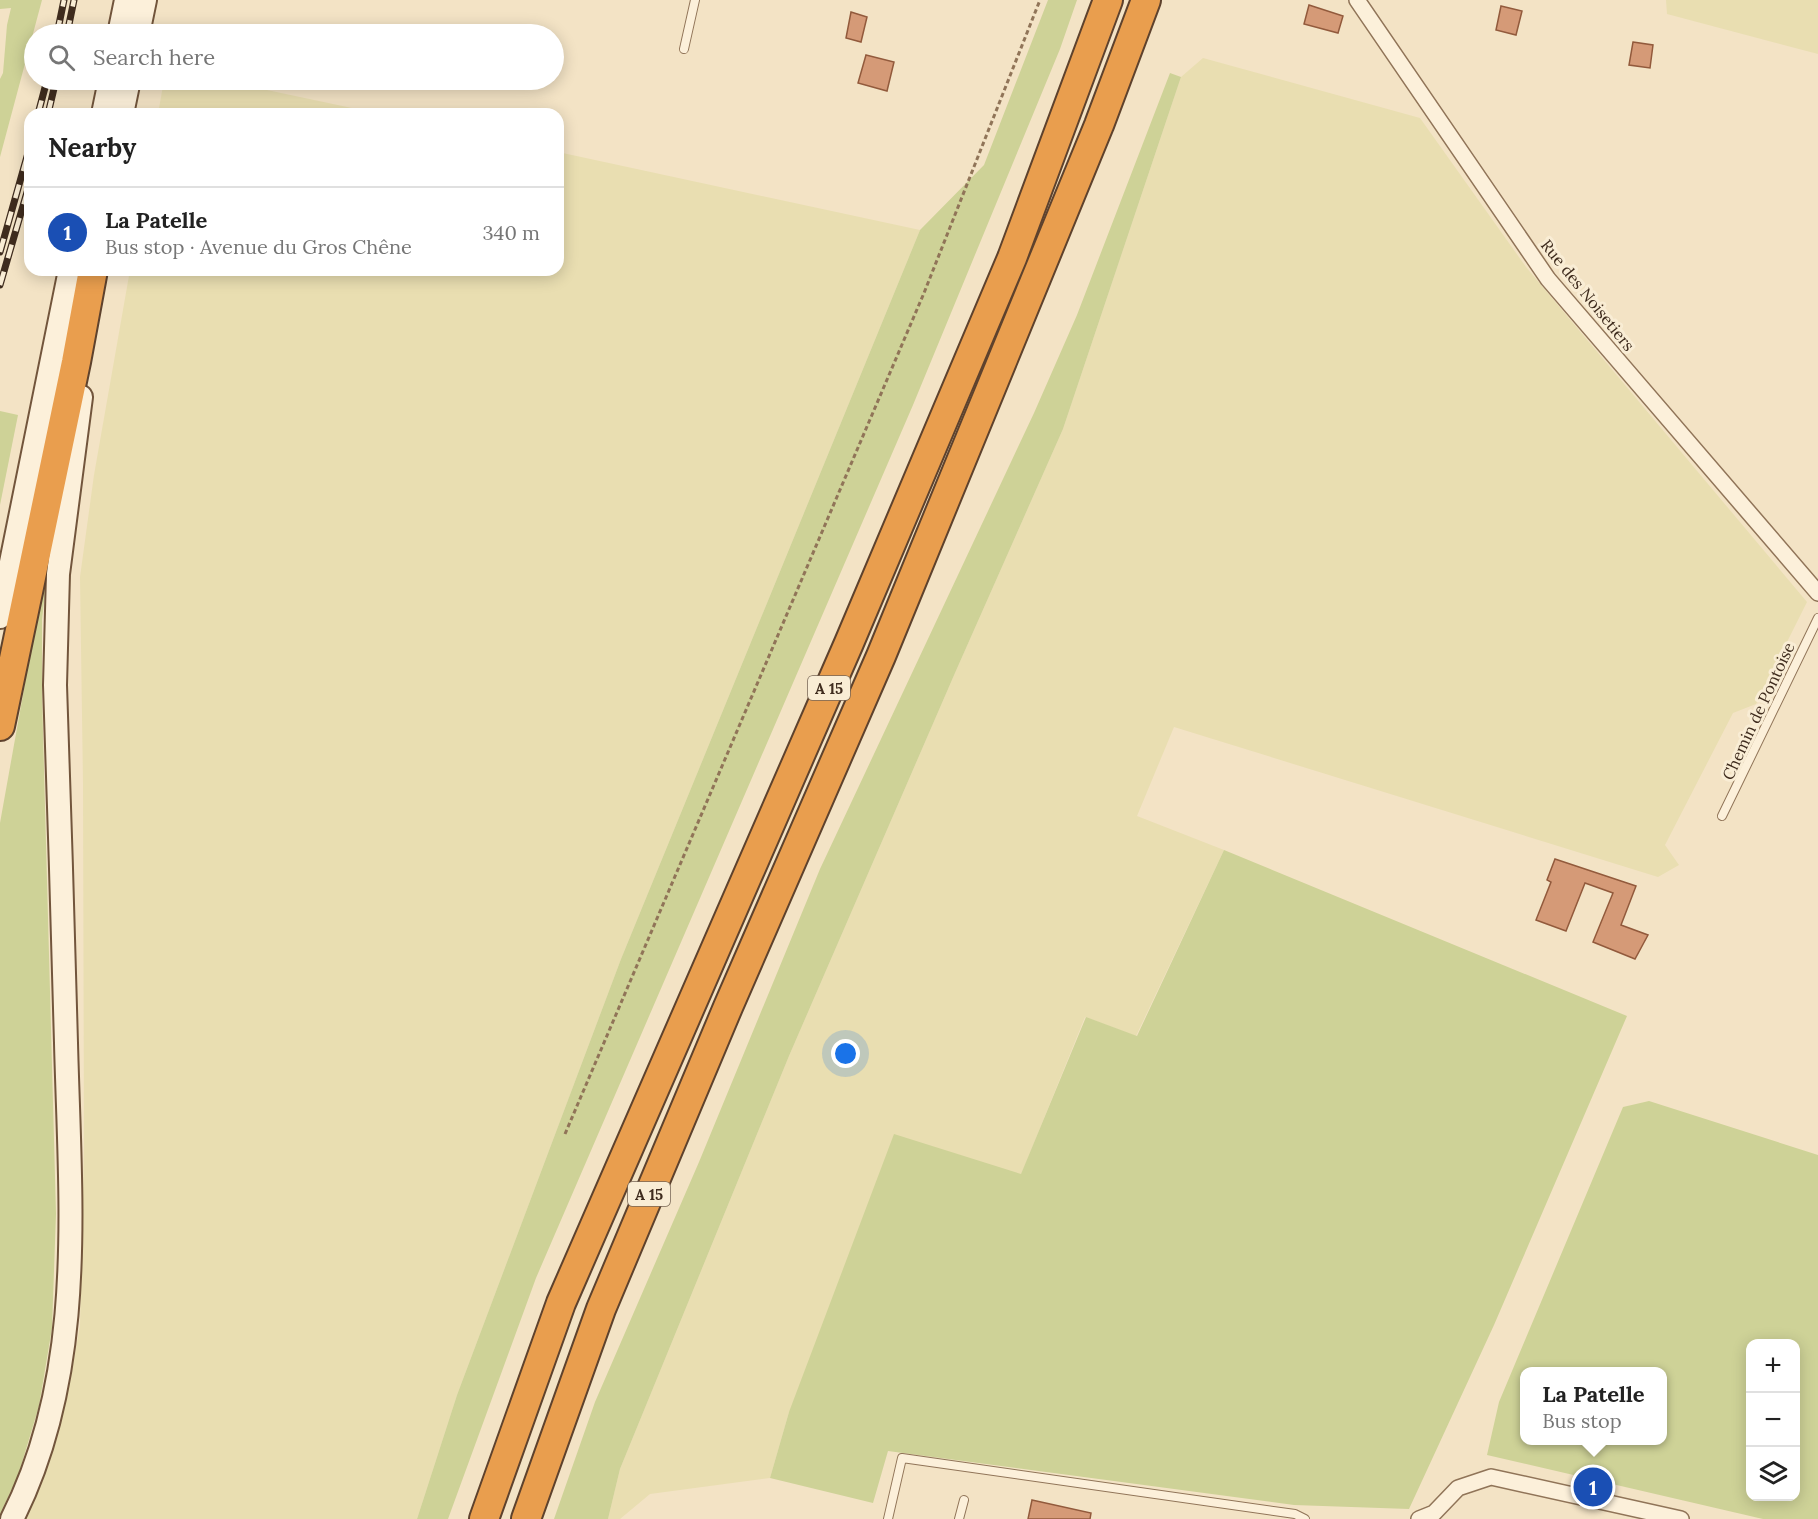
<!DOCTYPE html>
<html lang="en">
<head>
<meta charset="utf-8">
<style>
	:root { --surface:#fff; --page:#f6f6f6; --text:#222; --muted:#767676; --line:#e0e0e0; --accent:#db2777 }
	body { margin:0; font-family:Lora,serif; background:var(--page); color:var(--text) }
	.controls { position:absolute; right:18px; bottom:18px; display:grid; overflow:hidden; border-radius:12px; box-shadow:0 3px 15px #0003 }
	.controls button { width:54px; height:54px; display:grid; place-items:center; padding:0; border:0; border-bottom:2px solid var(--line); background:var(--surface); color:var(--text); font:30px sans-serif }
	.you { position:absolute; left:846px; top:1054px; width:21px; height:21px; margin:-15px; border:4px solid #fff; border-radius:50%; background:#1a73e8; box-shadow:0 0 0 9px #1a73e833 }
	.badge { display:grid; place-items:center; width:39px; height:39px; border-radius:50%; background:var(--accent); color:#fff; font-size:20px; font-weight:700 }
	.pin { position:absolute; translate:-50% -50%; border:3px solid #fff; box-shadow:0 2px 6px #0006 }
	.popup { position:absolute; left:1520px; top:1367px; width:147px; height:78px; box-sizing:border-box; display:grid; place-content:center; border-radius:12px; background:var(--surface); filter:drop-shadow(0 2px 4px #0005); font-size:20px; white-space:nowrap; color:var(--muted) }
	.popup b { font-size:22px; color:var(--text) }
	.popup::after { content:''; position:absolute; left:50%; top:100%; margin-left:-12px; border:12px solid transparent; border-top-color:var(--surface) }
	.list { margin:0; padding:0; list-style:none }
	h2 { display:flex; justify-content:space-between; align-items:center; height:78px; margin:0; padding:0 24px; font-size:26px }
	h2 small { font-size:20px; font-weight:400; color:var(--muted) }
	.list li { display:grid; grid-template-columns:39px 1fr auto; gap:18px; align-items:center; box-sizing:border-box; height:90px; padding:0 24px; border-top:2px solid var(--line) }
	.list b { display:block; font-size:22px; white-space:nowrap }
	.list p { margin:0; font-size:20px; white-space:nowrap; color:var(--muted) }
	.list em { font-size:20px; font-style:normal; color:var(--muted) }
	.icon { flex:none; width:33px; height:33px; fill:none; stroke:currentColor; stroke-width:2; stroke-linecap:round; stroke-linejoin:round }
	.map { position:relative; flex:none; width:1818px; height:1519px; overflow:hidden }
	.search { position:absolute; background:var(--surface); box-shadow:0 3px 15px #0003; left:24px; top:24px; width:540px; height:66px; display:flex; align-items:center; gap:15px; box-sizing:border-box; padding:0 21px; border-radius:33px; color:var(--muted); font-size:22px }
	.panel { position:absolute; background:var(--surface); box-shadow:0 3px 15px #0003; left:24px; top:108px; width:540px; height:168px; border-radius:18px }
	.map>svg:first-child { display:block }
</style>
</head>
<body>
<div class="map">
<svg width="1818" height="1519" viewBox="0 0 1818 1519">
	<rect width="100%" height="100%" fill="#f3e3c5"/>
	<g fill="#e9deb1">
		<path d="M1666,0H1818V54L1667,14Z"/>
		<path d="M1203,58L1420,118L1526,267L1807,602L1756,704L1733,713L1665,845L1679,865L1658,877L1174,727L1137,816L1224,850L1136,1036L1085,1017L1021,1175L789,1412L770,1478L650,1494L620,1519H608L620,1469L789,1056L955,673L1063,429L1181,77Z"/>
		<path d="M164,80H220L380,114H158Z"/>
		<path d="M558,152L920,230L621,959L457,1395L417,1519H25L67,1397L80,1326L84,1148L83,783L80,577L94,475L130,270H558Z"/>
	</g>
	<g fill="#ced297" fill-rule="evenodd">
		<path d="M0,0H42L0,157V79L3,73L7,25L11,8L0,9Z"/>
		<path d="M1048,0H1077L1060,49L913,405L536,1278L448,1519H417L457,1395L621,959L920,230L984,165Z"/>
		<path d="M1170,73L1181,77L1063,429L955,673L789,1056L620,1469L608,1519H554L595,1402L699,1162L820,869L1034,413L1077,315Z"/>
		<path d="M0,411L18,415L0,505Z"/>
		<path d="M49,556L42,620V695L56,1214L52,1328L39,1406L18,1476L0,1514V823L24,689L40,567Z"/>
		<path d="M1224,850L1627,1016L1494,1325L1409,1509L1294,1505L888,1451L873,1503L770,1478L789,1412L894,1134L1021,1174L1086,1017L1137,1036Z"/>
		<path d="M1649,1101L1818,1155V1519H1763L1487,1455L1499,1402L1623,1107ZM1750,1344H1796V1496H1750ZM1524,1372H1662V1440H1524Z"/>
	</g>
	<g fill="#d59a77" stroke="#925a3c" stroke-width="1.5">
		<path d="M1309,5L1343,16L1338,33L1304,24Z"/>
		<path d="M1501,6L1522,11L1516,35L1496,30Z"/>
		<path d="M851,12L867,17L861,42L846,38Z"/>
		<path d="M1633,42L1653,45L1650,68L1629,65Z"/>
		<path d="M866,55L894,62L887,91L858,83Z"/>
		<path d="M1555,859L1636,886L1621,925L1648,935L1635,959L1593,942L1613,893L1585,883L1566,931L1536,920L1551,882L1547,880Z"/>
		<path d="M1032,1500L1091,1513L1090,1519H1028Z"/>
	</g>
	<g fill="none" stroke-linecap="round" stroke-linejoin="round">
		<g stroke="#907458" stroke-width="10">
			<g id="lane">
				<path d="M684,49L695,0"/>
				<path d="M1722,816L1818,618"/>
				<path d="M888,1519L902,1458L1295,1514L1305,1519"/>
				<path d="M959,1519L964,1500"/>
			</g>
		</g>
		<g stroke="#907458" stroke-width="18">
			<g id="street">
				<path d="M1357,0L1548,279L1818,593"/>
				<path d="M1419,1519L1434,1513L1458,1488L1491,1477L1681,1519"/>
			</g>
		</g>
		<g stroke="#72553c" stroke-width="26">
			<g id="secondary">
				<path d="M119,34L126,0"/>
				<path d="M138,34L145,0"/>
				<path d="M103,114L110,80"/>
				<path d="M122,114L129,80"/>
				<path d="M0,617L70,270"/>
				<path d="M12,1519C87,1371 70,1203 66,1043C63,924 59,804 55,685L58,574L81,397"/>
			</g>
		</g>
		<g stroke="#5e422d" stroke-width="32">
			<g id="highway">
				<path d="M0,726L76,362L93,270"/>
				<path d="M484,1519L561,1303L849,643L1012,258L1108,0"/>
				<path d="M526,1519L601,1309L728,1007L881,656L1099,125L1146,0"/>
			</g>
		</g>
		<path stroke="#907458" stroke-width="3" stroke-dasharray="4.5 3" stroke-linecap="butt" d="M565,1134L924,293L1040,0"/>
		<use href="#lane" stroke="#fcf0da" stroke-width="8"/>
		<use href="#street" stroke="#fcf0da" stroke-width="15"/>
		<use href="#secondary" stroke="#fcf0da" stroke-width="22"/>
		<use href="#highway" stroke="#e99e4e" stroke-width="28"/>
		<g stroke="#3f2c1e" stroke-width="7">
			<g id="rail">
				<path d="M57,34L64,0"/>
				<path d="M67,34L74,0"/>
				<path d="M38,114L47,80"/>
				<path d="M48,114L56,80"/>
				<path d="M0,252L30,146"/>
				<path d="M0,285L30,182"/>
			</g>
		</g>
		<use href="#rail" stroke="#f9edd5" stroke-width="4.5" stroke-dasharray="14" stroke-linecap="butt"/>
	</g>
	<g text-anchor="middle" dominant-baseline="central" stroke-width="6" stroke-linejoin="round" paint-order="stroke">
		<g fill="#f9edd5" stroke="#765" stroke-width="1.5">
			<rect x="808" y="676" width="42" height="24" rx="4.5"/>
			<rect x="628" y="1182" width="42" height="24" rx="4.5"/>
		</g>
		<g font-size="15" font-weight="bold" fill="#3f2c1e">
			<text x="829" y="688">A 15</text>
			<text x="649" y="1194">A 15</text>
		</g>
		<g font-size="16" fill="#3f2c1e" stroke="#f9edd5">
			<text transform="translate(1588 295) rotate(51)">Rue des Noisetiers</text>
			<text transform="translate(1758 711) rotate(-65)">Chemin de Pontoise</text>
		</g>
	</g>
</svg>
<div class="controls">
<button>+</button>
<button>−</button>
<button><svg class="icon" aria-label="layers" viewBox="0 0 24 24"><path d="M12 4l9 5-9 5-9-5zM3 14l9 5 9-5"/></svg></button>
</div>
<div class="you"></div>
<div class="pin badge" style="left:1593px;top:1487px;background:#1a4fb4">1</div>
<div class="popup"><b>La Patelle</b>Bus stop</div>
<div class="search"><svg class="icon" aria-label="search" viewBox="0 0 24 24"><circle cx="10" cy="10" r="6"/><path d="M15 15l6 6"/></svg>Search here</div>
<section class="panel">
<h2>Nearby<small></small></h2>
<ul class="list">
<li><span class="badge" style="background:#1a4fb4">1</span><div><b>La Patelle</b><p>Bus stop · Avenue du Gros Chêne</p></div><em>340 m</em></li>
</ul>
</section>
</div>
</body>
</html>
